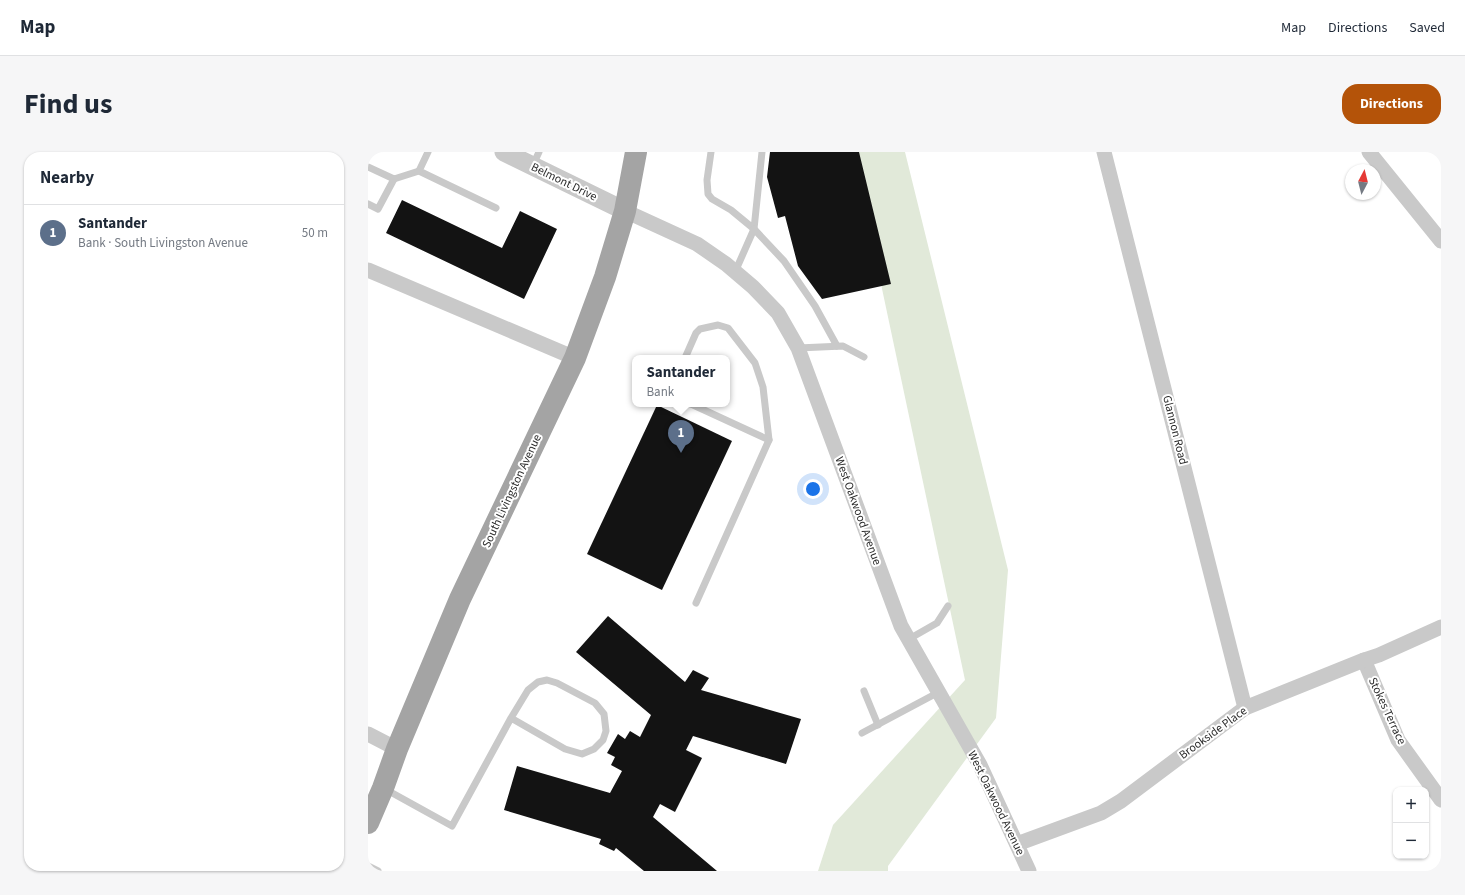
<!DOCTYPE html>
<html lang="en">
<head>
<meta charset="utf-8">
<style>
	:root { --surface:#fff; --page:#f6f6f7; --text:#1f2937; --muted:#747a83; --line:#e0e1e3; --accent:#b45309 }
	body { margin:0; font-family:"Source Sans 3",sans-serif; background:var(--page); color:var(--text) }
	.controls { position:absolute; right:12px; bottom:12px; display:grid; overflow:hidden; border-radius:8px; box-shadow:0 1px 3px #0004 }
	.controls button { width:36px; height:36px; display:grid; place-items:center; padding:0; border:0; border-bottom:1px solid var(--line); background:var(--surface); color:var(--text); font:20px sans-serif }
	.compass { position:absolute; left:977px; top:12px; width:36px; height:36px; border-radius:50%; background:var(--surface); box-shadow:0 1px 3px #0004; rotate:7deg }
	.you { position:absolute; left:445px; top:337px; width:14px; height:14px; margin:-10px; border:3px solid #fff; border-radius:50%; background:#1a73e8; box-shadow:0 0 0 6px #1a73e833 }
	.badge { display:grid; place-items:center; width:26px; height:26px; border-radius:50%; background:var(--accent); color:#fff; font-size:13px; font-weight:700 }
	.pin { position:absolute; translate:-50% -33px; filter:drop-shadow(0 1px 2px #0008) }
	.pin::after { content:''; position:absolute; top:21px; width:14px; height:12px; background:inherit; clip-path:polygon(0 0,100% 0,50% 100%) }
	.popup { position:absolute; left:264px; top:203px; width:98px; height:52px; box-sizing:border-box; display:grid; place-content:center; border-radius:8px; background:var(--surface); filter:drop-shadow(0 1px 3px #0005); font-size:13px; white-space:nowrap; color:var(--muted) }
	.popup b { font-size:15px; color:var(--text) }
	.popup::after { content:''; position:absolute; left:50%; top:100%; margin-left:-8px; border:8px solid transparent; border-top-color:var(--surface) }
	.list { margin:0; padding:0; list-style:none }
	h2 { display:flex; justify-content:space-between; align-items:center; height:52px; margin:0; padding:0 16px; font-size:17px }
	h2 small { font-size:13px; font-weight:400; color:var(--muted) }
	.list li { display:grid; grid-template-columns:26px 1fr auto; gap:12px; align-items:center; box-sizing:border-box; height:56px; padding:0 16px; border-top:1px solid var(--line) }
	.list b { display:block; font-size:15px; white-space:nowrap }
	.list p { margin:0; font-size:13px; white-space:nowrap; color:var(--muted) }
	.list em { font-size:13px; font-style:normal; color:var(--muted) }
	.map { position:relative; flex:none; width:1073px; height:719px; overflow:hidden; border-radius:16px }
	header { display:flex; align-items:center; gap:24px; box-sizing:border-box; height:56px; padding:0 20px; background:var(--surface); border-bottom:1px solid var(--line) }
	header strong { font-size:19px }
	nav { display:flex; gap:22px; margin-inline-start:auto; font-size:14px }
	.intro { display:flex; align-items:center; justify-content:space-between; box-sizing:border-box; height:96px; padding:0 24px }
	h1 { margin:0; font-size:28px }
	.button { padding:10px 18px; border-radius:16px; background:var(--accent); color:#fff; font-size:14px; font-weight:700 }
	main { display:flex; gap:24px; padding:0 24px }
	aside { flex:1; background:var(--surface); border-radius:16px; box-shadow:0 1px 3px #0004 }
	.map>svg:first-child { display:block }
</style>
</head>
<body>
<header>
<strong>Map</strong>
<nav><a>Map</a><a>Directions</a><a>Saved</a></nav>
</header>
<div class="intro"><h1>Find us</h1><a class="button">Directions</a></div>
<main>
<aside>
<h2>Nearby<small></small></h2>
<ul class="list">
<li><span class="badge" style="background:#5c6f8a">1</span><div><b>Santander</b><p>Bank · South Livingston Avenue</p></div><em>50 m</em></li>
</ul>
</aside>
<div class="map">
<svg width="1073" height="719" viewBox="0 0 1073 719">
	<rect width="100%" height="100%" fill="#fff"/>
	<path fill="#e1e9d9" d="M485,0H537L640,418L628,566L520,714V719H450L465,673L597,528Z"/>
	<g fill="#131313">
		<path d="M402,0H491L523,132L454,147L430,114L417,64L410,66L399,25Z"/>
		<path d="M34,48L134,96L152,59L189,77L156,147L18,81Z"/>
		<path d="M289,253L364,289L294,438L219,402Z"/>
		<path d="M240,464L317,530L325,518L341,526L333,538L433,567L418,612L325,584L318,598L334,606L307,660L292,652L285,665L349,719H276L248,696L246,699L231,692L233,687L136,658L149,614L242,641L254,619L243,613L247,605L239,601L250,582L257,587L262,579L272,585L283,563L208,500Z"/>
	</g>
	<g fill="none" stroke-linecap="round" stroke-linejoin="round">
		<g stroke="#c9c9c9" stroke-width="7">
			<path d="M60,0L51,19L128,56"/>
			<path d="M343,0L339,28L340,42L344,47L363,58L386,77L394,0"/>
			<path d="M165,13L171,0"/>
			<path d="M0,15L26,27L51,19"/>
			<path d="M0,52L10,57L26,27"/>
			<path d="M367,120L386,77L416,109L447,154L469,194"/>
			<path d="M430,196L475,194L496,205"/>
			<path d="M317,206L328,181L332,177L350,173L360,176L387,211L395,235L401,288L328,451"/>
			<path d="M323,252L401,288"/>
			<path d="M541,487L569,471L580,454"/>
			<path d="M496,539L510,573"/>
			<path d="M494,581L571,540"/>
			<path d="M17,637L84,674L143,566L197,597L214,602L226,597L235,588L238,579L236,562L227,551L189,531L179,528L170,530L160,538L143,566"/>
			<path d="M0,714L10,719"/>
		</g>
		<g stroke="#c9c9c9" stroke-width="15">
			<path d="M736,0L877,556"/>
			<path d="M1001,0L1073,89"/>
			<path d="M257,59L329,92L358,112L385,135L410,161L430,196L533,474L612,613L661,719"/>
			<path d="M0,118L207,206"/>
			<path d="M996,508L1030,588L1073,648"/>
			<path d="M0,582L29,597"/>
			<path d="M649,692L733,661L753,649L877,556L996,508L1011,503L1073,475"/>
		</g>
		<path stroke="#c9c9c9" stroke-width="19" d="M136,0L257,59"/>
		<path stroke="#a4a4a4" stroke-width="22" d="M0,671L15,636L29,597L92,447L207,206L237,125L257,59L268,0"/>
	</g>
	<g text-anchor="middle" dominant-baseline="central" stroke-width="4" stroke-linejoin="round" paint-order="stroke">
		<g font-size="12" fill="#2c2c2c" stroke="#fff">
			<text transform="translate(196 30) rotate(26)">Belmont Drive</text>
			<text transform="translate(807 278) rotate(76)">Glannon Road</text>
			<text transform="translate(144 339) rotate(-65)">South Livingston Avenue</text>
			<text transform="translate(490 359) rotate(70)">West Oakwood Avenue</text>
			<text transform="translate(1019 559) rotate(65)">Stokes Terrace</text>
			<text transform="translate(845 581) rotate(-36)">Brookside Place</text>
			<text transform="translate(628 651) rotate(64)">West Oakwood Avenue</text>
		</g>
	</g>
</svg>
<div class="controls">
<button>+</button>
<button>−</button>
</div>
<svg class="compass" viewBox="-18 -18 36 36"><path d="M0-13l5 13h-10z" fill="#e53935"/><path d="M0 13l5-13h-10z" fill="#747a83"/></svg>
<div class="you"></div>
<div class="pin badge" style="left:313px;top:301px;background:#5c6f8a">1</div>
<div class="popup"><b>Santander</b>Bank</div>
</div>
</main>
</body>
</html>
